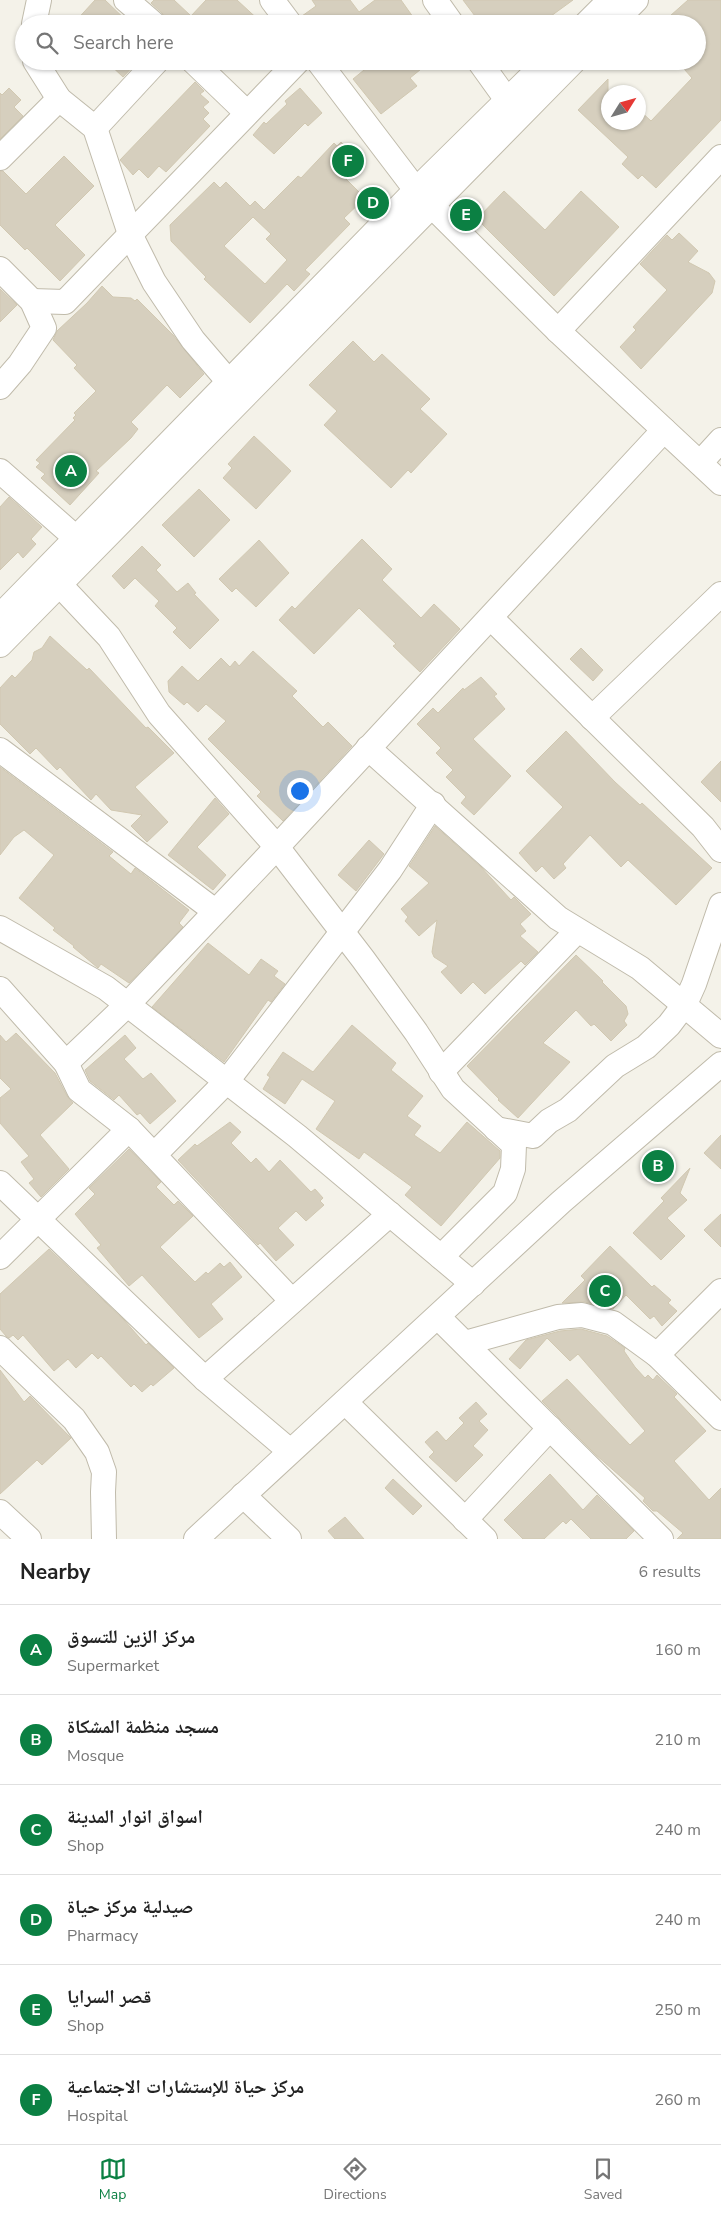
<!DOCTYPE html>
<html lang="en">
<head>
<meta charset="utf-8">
<style>
	:root { --surface:#fff; --page:#f6f6f6; --text:#222; --muted:#767676; --line:#e0e0e0; --accent:#0b8043 }
	body { margin:0; font-family:"Nunito Sans","Noto Naskh Arabic",sans-serif; background:var(--page); color:var(--text) }
	.compass { position:absolute; left:601px; top:85px; width:45px; height:45px; border-radius:50%; background:var(--surface); box-shadow:0 1px 4px #0004; rotate:53deg }
	.you { position:absolute; left:299px; top:790px; width:18px; height:18px; margin:-12px; border:4px solid #fff; border-radius:50%; background:#1a73e8; box-shadow:0 0 0 8px #1a73e833 }
	.badge { display:grid; place-items:center; width:32px; height:32px; border-radius:50%; background:var(--accent); color:#fff; font-size:16px; font-weight:700 }
	.pin { position:absolute; translate:-50% -50%; border:2px solid #fff; box-shadow:0 1px 5px #0006 }
	.list { margin:0; padding:0; list-style:none }
	h2 { display:flex; justify-content:space-between; align-items:center; height:65px; margin:0; padding:0 20px; font-size:21px }
	h2 small { font-size:16px; font-weight:400; color:var(--muted) }
	.list li { display:grid; grid-template-columns:32px 1fr auto; gap:15px; align-items:center; box-sizing:border-box; height:90px; padding:0 20px; border-top:1px solid var(--line) }
	.list b { display:block; font-size:19px; white-space:nowrap }
	.list p { margin:0; font-size:16px; white-space:nowrap; color:var(--muted) }
	.list em { font-size:16px; font-style:normal; color:var(--muted) }
	.icon { flex:none; width:28px; height:28px; fill:none; stroke:currentColor; stroke-width:2; stroke-linecap:round; stroke-linejoin:round }
	.map { position:relative; flex:none; width:721px; height:1539px; overflow:hidden }
	.search { position:absolute; background:var(--surface); box-shadow:0 1px 4px #0004; left:15px; right:15px; top:15px; height:55px; display:flex; align-items:center; gap:12px; box-sizing:border-box; padding:0 18px; border-radius:28px; color:var(--muted); font-size:19px }
	.sheet { height:605px; background:var(--surface) }
	nav { display:flex; justify-content:space-around; align-items:center; box-sizing:border-box; height:70px; border-top:1px solid var(--line); background:var(--surface); font-size:14px; color:var(--muted) }
	nav a { display:grid; justify-items:center; gap:2px }
	nav .on { color:var(--accent) }
	.map>svg:first-child { display:block }
</style>
</head>
<body>
<div class="map">
<svg width="721" height="1539" viewBox="0 0 721 1539">
	<rect width="100%" height="100%" fill="#f4f2e9"/>
	<g fill="#d6cfbe" stroke="#d1c8b1" fill-rule="evenodd">
		<path d="M95,0H105L130,24H73Z"/>
		<path d="M154,0H174L191,16L206,0H237L263,24H167L163,14L151,3Z"/>
		<path d="M312,0H350L359,12L375,0H401L418,24H308L302,16L316,6Z"/>
		<path d="M463,0H573L540,24H481Z"/>
		<path d="M688,0H721V120L656,188L642,175L638,179L622,164L628,157L578,110L608,79V122H638V109L651,121L692,78L677,61H697V24H661Z"/>
		<path d="M106,61H138L123,77Z"/>
		<path d="M375,61H431L410,78L417,86L381,114L353,79Z"/>
		<path d="M195,82L204,91L200,94L209,102L203,107L209,113L203,119L210,126L166,172L159,166L148,178L139,169L133,175L120,160Z"/>
		<path d="M9,88L21,100L14,107L23,116L0,139V93L2,95Z"/>
		<path d="M300,88L322,113L308,126L305,123L274,154L253,135L264,122L266,124L287,104L285,101Z"/>
		<path d="M341,142L362,164L346,179L365,198L344,218L350,224L305,270L310,274L294,291L287,284L250,323L204,279L206,277L171,241L170,225L214,182L220,188L226,182L250,206L255,201L264,210L298,176L301,178L334,143L337,146ZM253,217L271,234L266,239L287,260L265,284L224,246Z"/>
		<path d="M64,156L94,186L55,225L85,255L60,281L27,248L25,250L0,225V171H3L26,194Z"/>
		<path d="M504,191L545,230L581,191L619,227L554,296L477,219Z"/>
		<path d="M679,233L698,251L688,262L709,273L715,281L712,293L641,369L620,347L636,330L633,327L667,290L640,264L667,235L672,240Z"/>
		<path d="M102,286L113,297L131,298L135,301L137,299L173,335L204,374L180,398L167,385L131,422L138,429L131,438L96,471L99,473L70,505L41,478L45,474L36,467L40,463L36,460L75,420L73,418L76,415L74,413L96,391L74,368L77,365L53,340L57,331L87,303Z"/>
		<path d="M0,289L17,305L0,322Z"/>
		<path d="M353,341L374,362L382,354L430,399L420,409L447,434L411,473L408,470L391,488L324,425L337,411L309,385Z"/>
		<path d="M254,436L291,471L256,509L223,478L232,468L228,464Z"/>
		<path d="M199,489L230,520L194,557L162,525Z"/>
		<path d="M9,497L42,527L31,539L36,544L23,558L18,552L0,570V507Z"/>
		<path d="M362,539L392,569L382,580L421,618L434,604L460,629L420,672L393,646L396,644L359,608L314,654L279,620L292,606L295,609Z"/>
		<path d="M259,540L289,573L256,607L236,588L232,592L219,579Z"/>
		<path d="M142,546L161,565L156,570L177,592L188,583L196,593L194,594L219,620L190,649L173,632L177,628L155,606L159,601L135,578L124,589L112,576Z"/>
		<path d="M50,636L87,670L89,668L146,728L148,727L174,753L135,787L168,822L147,842L131,826L142,815L111,810L96,794L91,800L60,767L57,770L36,748L30,754L0,724V688L12,675L15,678L32,660L34,652L42,648Z"/>
		<path d="M581,648L603,670L593,681L570,659Z"/>
		<path d="M253,651L297,691L292,696L323,727L328,722L352,746L283,821L257,796L261,792L208,739L226,721L206,704L198,712L187,702L184,705L169,692L168,681L182,666L198,681L221,658L230,667L235,661L239,666Z"/>
		<path d="M481,677L497,694L494,696L505,709L473,739L511,776L474,815L461,803L466,797L446,777L453,770L436,753L441,748L417,724L433,708L438,713L463,688L464,690Z"/>
		<path d="M566,731L615,782L640,805L642,803L712,868L676,905L628,860L621,867L590,835L563,864L566,868L554,879L542,866L536,872L519,853L563,807L526,771Z"/>
		<path d="M721,761V802L701,782Z"/>
		<path d="M0,767L113,852L109,856L131,874L135,868L189,910L179,923L183,927L129,983L101,964L98,968L73,947L74,946L53,930L55,928L19,898L54,855L24,830L14,837L0,855Z"/>
		<path d="M215,798L229,814L197,847L226,875L213,890L168,855Z"/>
		<path d="M435,826L481,867L511,900L514,897L531,914L520,924L526,931L520,936L538,952L525,965L521,961L485,994L473,982L461,994L441,972L448,966L434,957L432,952L437,920L419,936L405,921L408,917L401,909L429,883L409,866Z"/>
		<path d="M369,840L384,854L356,891L338,875Z"/>
		<path d="M208,943L249,975L261,959L278,971L274,976L285,984L271,1002L268,1000L224,1062L152,1007Z"/>
		<path d="M576,955L603,981L602,982L626,1006L628,1014L624,1021L627,1025L611,1041L594,1024L591,1026L576,1010L543,1043L570,1062L518,1118L498,1100L499,1099L467,1066Z"/>
		<path d="M352,1025L396,1063L391,1070L423,1096L407,1116L421,1126L414,1135L440,1153L467,1122L500,1151V1158L441,1226L405,1195L412,1187L364,1152L359,1159L316,1129L335,1101L302,1079L285,1104L263,1089L270,1077L267,1075L283,1052L313,1072Z"/>
		<path d="M16,1033L55,1073L67,1096L73,1103L40,1135L69,1169L41,1197L29,1183L34,1179L21,1162L29,1156L0,1123V1098L11,1089L0,1078V1035L6,1042Z"/>
		<path d="M125,1035L136,1048L124,1059L143,1079L151,1073L176,1101L150,1124L140,1113L137,1115L119,1095L114,1100L90,1081L85,1070Z"/>
		<path d="M230,1122L241,1132L231,1143L251,1163L256,1158L269,1172L280,1160L311,1192L315,1189L323,1198L320,1201L324,1205L306,1221L296,1211L278,1228L294,1245L276,1261L260,1243L258,1245L178,1160L195,1144L197,1146Z"/>
		<path d="M721,1135V1169L704,1153Z"/>
		<path d="M129,1149L161,1182L156,1187L174,1205L178,1201L193,1216L160,1247L195,1282L206,1272L208,1274L220,1263L224,1267L230,1262L242,1277L211,1304L223,1319L199,1338L142,1275L129,1286L97,1248L101,1245L75,1214L95,1194L89,1188Z"/>
		<path d="M690,1168L680,1193L687,1200L667,1218L685,1236L661,1260L633,1233L664,1201L661,1198Z"/>
		<path d="M721,1214V1247L704,1230Z"/>
		<path d="M610,1246L652,1287L654,1285L671,1300L668,1303L677,1311L662,1326L654,1316L650,1319L626,1295L613,1309L585,1302L562,1303L585,1280L581,1276Z"/>
		<path d="M49,1249L124,1320L146,1345L148,1343L174,1368L153,1386L151,1384L142,1392L134,1384L131,1387L101,1356L98,1359L92,1353L76,1368L68,1359L54,1371L23,1335L18,1340L13,1335L9,1338L6,1336L0,1329V1294Z"/>
		<path d="M581,1329L607,1336L625,1348L624,1351L635,1367L645,1378L648,1375L653,1380L657,1375L677,1394L674,1397L706,1431L674,1461L709,1500L721,1488V1539H677L683,1533L657,1511H653L643,1501L645,1498L596,1455L542,1401L567,1379L630,1445L645,1431L578,1354L570,1361L547,1338L520,1369L509,1359L526,1340L560,1331Z"/>
		<path d="M0,1370L24,1402L30,1396L71,1438L42,1465L37,1460L0,1494Z"/>
		<path d="M476,1402L487,1414L479,1421L488,1430L473,1446L483,1455L456,1482L429,1457L434,1452L425,1442L437,1431L446,1441L464,1423L459,1418Z"/>
		<path d="M550,1474L583,1510L597,1495L634,1531L626,1539H591L571,1519L566,1524L563,1521L544,1539H523L504,1520Z"/>
		<path d="M393,1479L422,1506L413,1515L385,1488Z"/>
		<path d="M345,1517L364,1539H335L328,1531Z"/>
	</g>
	<g fill="none" stroke-linecap="round" stroke-linejoin="round">
		<g stroke="#c0bbab" stroke-width="26">
			<g id="minor">
				<path d="M126,0L154,24"/>
				<path d="M272,0L290,24"/>
				<path d="M435,0L452,24"/>
				<path d="M34,24L39,0"/>
				<path d="M586,24L610,0"/>
				<path d="M612,24L636,0"/>
				<path d="M35,61L59,99L95,128L130,234L154,282L193,340L229,382"/>
				<path d="M193,61L247,113"/>
				<path d="M318,61L416,190L558,331L721,483"/>
				<path d="M479,61L507,100"/>
				<path d="M95,128L157,61"/>
				<path d="M0,158L59,99"/>
				<path d="M0,269L32,301L44,328L20,364L0,387"/>
				<path d="M32,301L65,302L298,61"/>
				<path d="M558,331L721,157"/>
				<path d="M700,463L721,440"/>
				<path d="M0,471L76,538"/>
				<path d="M60,585L109,637L159,714L277,847L363,959L416,1032L453,1089L514,1145L513,1169L505,1193L441,1257"/>
				<path d="M0,616L416,190L547,61"/>
				<path d="M491,618L703,827L721,850"/>
				<path d="M0,645L574,61"/>
				<path d="M592,718L721,594"/>
				<path d="M368,748L558,918L640,968L721,1036"/>
				<path d="M0,750L215,911"/>
				<path d="M0,928L106,988L297,1136L473,1284"/>
				<path d="M0,989L66,1063L79,1090L129,1129L292,1301"/>
				<path d="M66,1063L127,1005L277,847L664,430"/>
				<path d="M441,1072L577,931"/>
				<path d="M496,1129L533,1136L549,1121L568,1110L615,1066L646,1047L669,1025L685,1004L694,984L721,905"/>
				<path d="M154,1155L227,1081L390,870L433,804"/>
				<path d="M0,1183L205,1379L290,1451"/>
				<path d="M0,1257L129,1129"/>
				<path d="M438,1317L661,1539"/>
				<path d="M465,1343L558,1317L582,1315L613,1323L657,1355L721,1418"/>
				<path d="M0,1348L74,1419L97,1452L104,1472L103,1492L104,1539"/>
				<path d="M657,1355L721,1291"/>
				<path d="M205,1379L390,1214"/>
				<path d="M345,1402L485,1539"/>
				<path d="M243,1495L289,1539"/>
				<path d="M0,1512L29,1539"/>
				<path d="M465,1520L550,1428"/>
				<path d="M196,1539L561,1202L721,1064"/>
			</g>
		</g>
		<use href="#minor" stroke="#fff" stroke-width="24"/>
	</g>
</svg>
<svg class="compass" viewBox="-18 -18 36 36"><path d="M0-13l5 13h-10z" fill="#e53935"/><path d="M0 13l5-13h-10z" fill="#767676"/></svg>
<div class="you"></div>
<div class="pin badge" style="left:71px;top:471px">A</div>
<div class="pin badge" style="left:658px;top:1166px">B</div>
<div class="pin badge" style="left:605px;top:1291px">C</div>
<div class="pin badge" style="left:373px;top:203px">D</div>
<div class="pin badge" style="left:466px;top:215px">E</div>
<div class="pin badge" style="left:348px;top:161px">F</div>
<div class="search"><svg class="icon" aria-label="search" viewBox="0 0 24 24"><circle cx="10" cy="10" r="6"/><path d="M15 15l6 6"/></svg>Search here</div>
</div>
<section class="sheet">
<h2>Nearby<small>6 results</small></h2>
<ul class="list">
<li><span class="badge">A</span><div><b>مركز الزين للتسوق</b><p>Supermarket</p></div><em>160 m</em></li>
<li><span class="badge">B</span><div><b>مسجد منظمة المشكاة</b><p>Mosque</p></div><em>210 m</em></li>
<li><span class="badge">C</span><div><b>اسواق انوار المدينة</b><p>Shop</p></div><em>240 m</em></li>
<li><span class="badge">D</span><div><b>صيدلية مركز حياة</b><p>Pharmacy</p></div><em>240 m</em></li>
<li><span class="badge">E</span><div><b>قصر السرايا</b><p>Shop</p></div><em>250 m</em></li>
<li><span class="badge">F</span><div><b>مركز حياة للإستشارات الاجتماعية</b><p>Hospital</p></div><em>260 m</em></li>
</ul>
</section>
<nav>
<a class="on"><svg class="icon" aria-label="map" viewBox="0 0 24 24"><path d="M3 6l6-2 6 2 6-2v14l-6 2-6-2-6 2zM9 4v14M15 6v14"/></svg>Map</a>
<a><svg class="icon" aria-label="directions" viewBox="0 0 24 24"><path d="M12 3l9 9-9 9-9-9zM9 14v-3h6M13 9l2 2-2 2"/></svg>Directions</a>
<a><svg class="icon" aria-label="saved" viewBox="0 0 24 24"><path d="M7 4h10v16l-5-4-5 4z"/></svg>Saved</a>
</nav>
</body>
</html>
